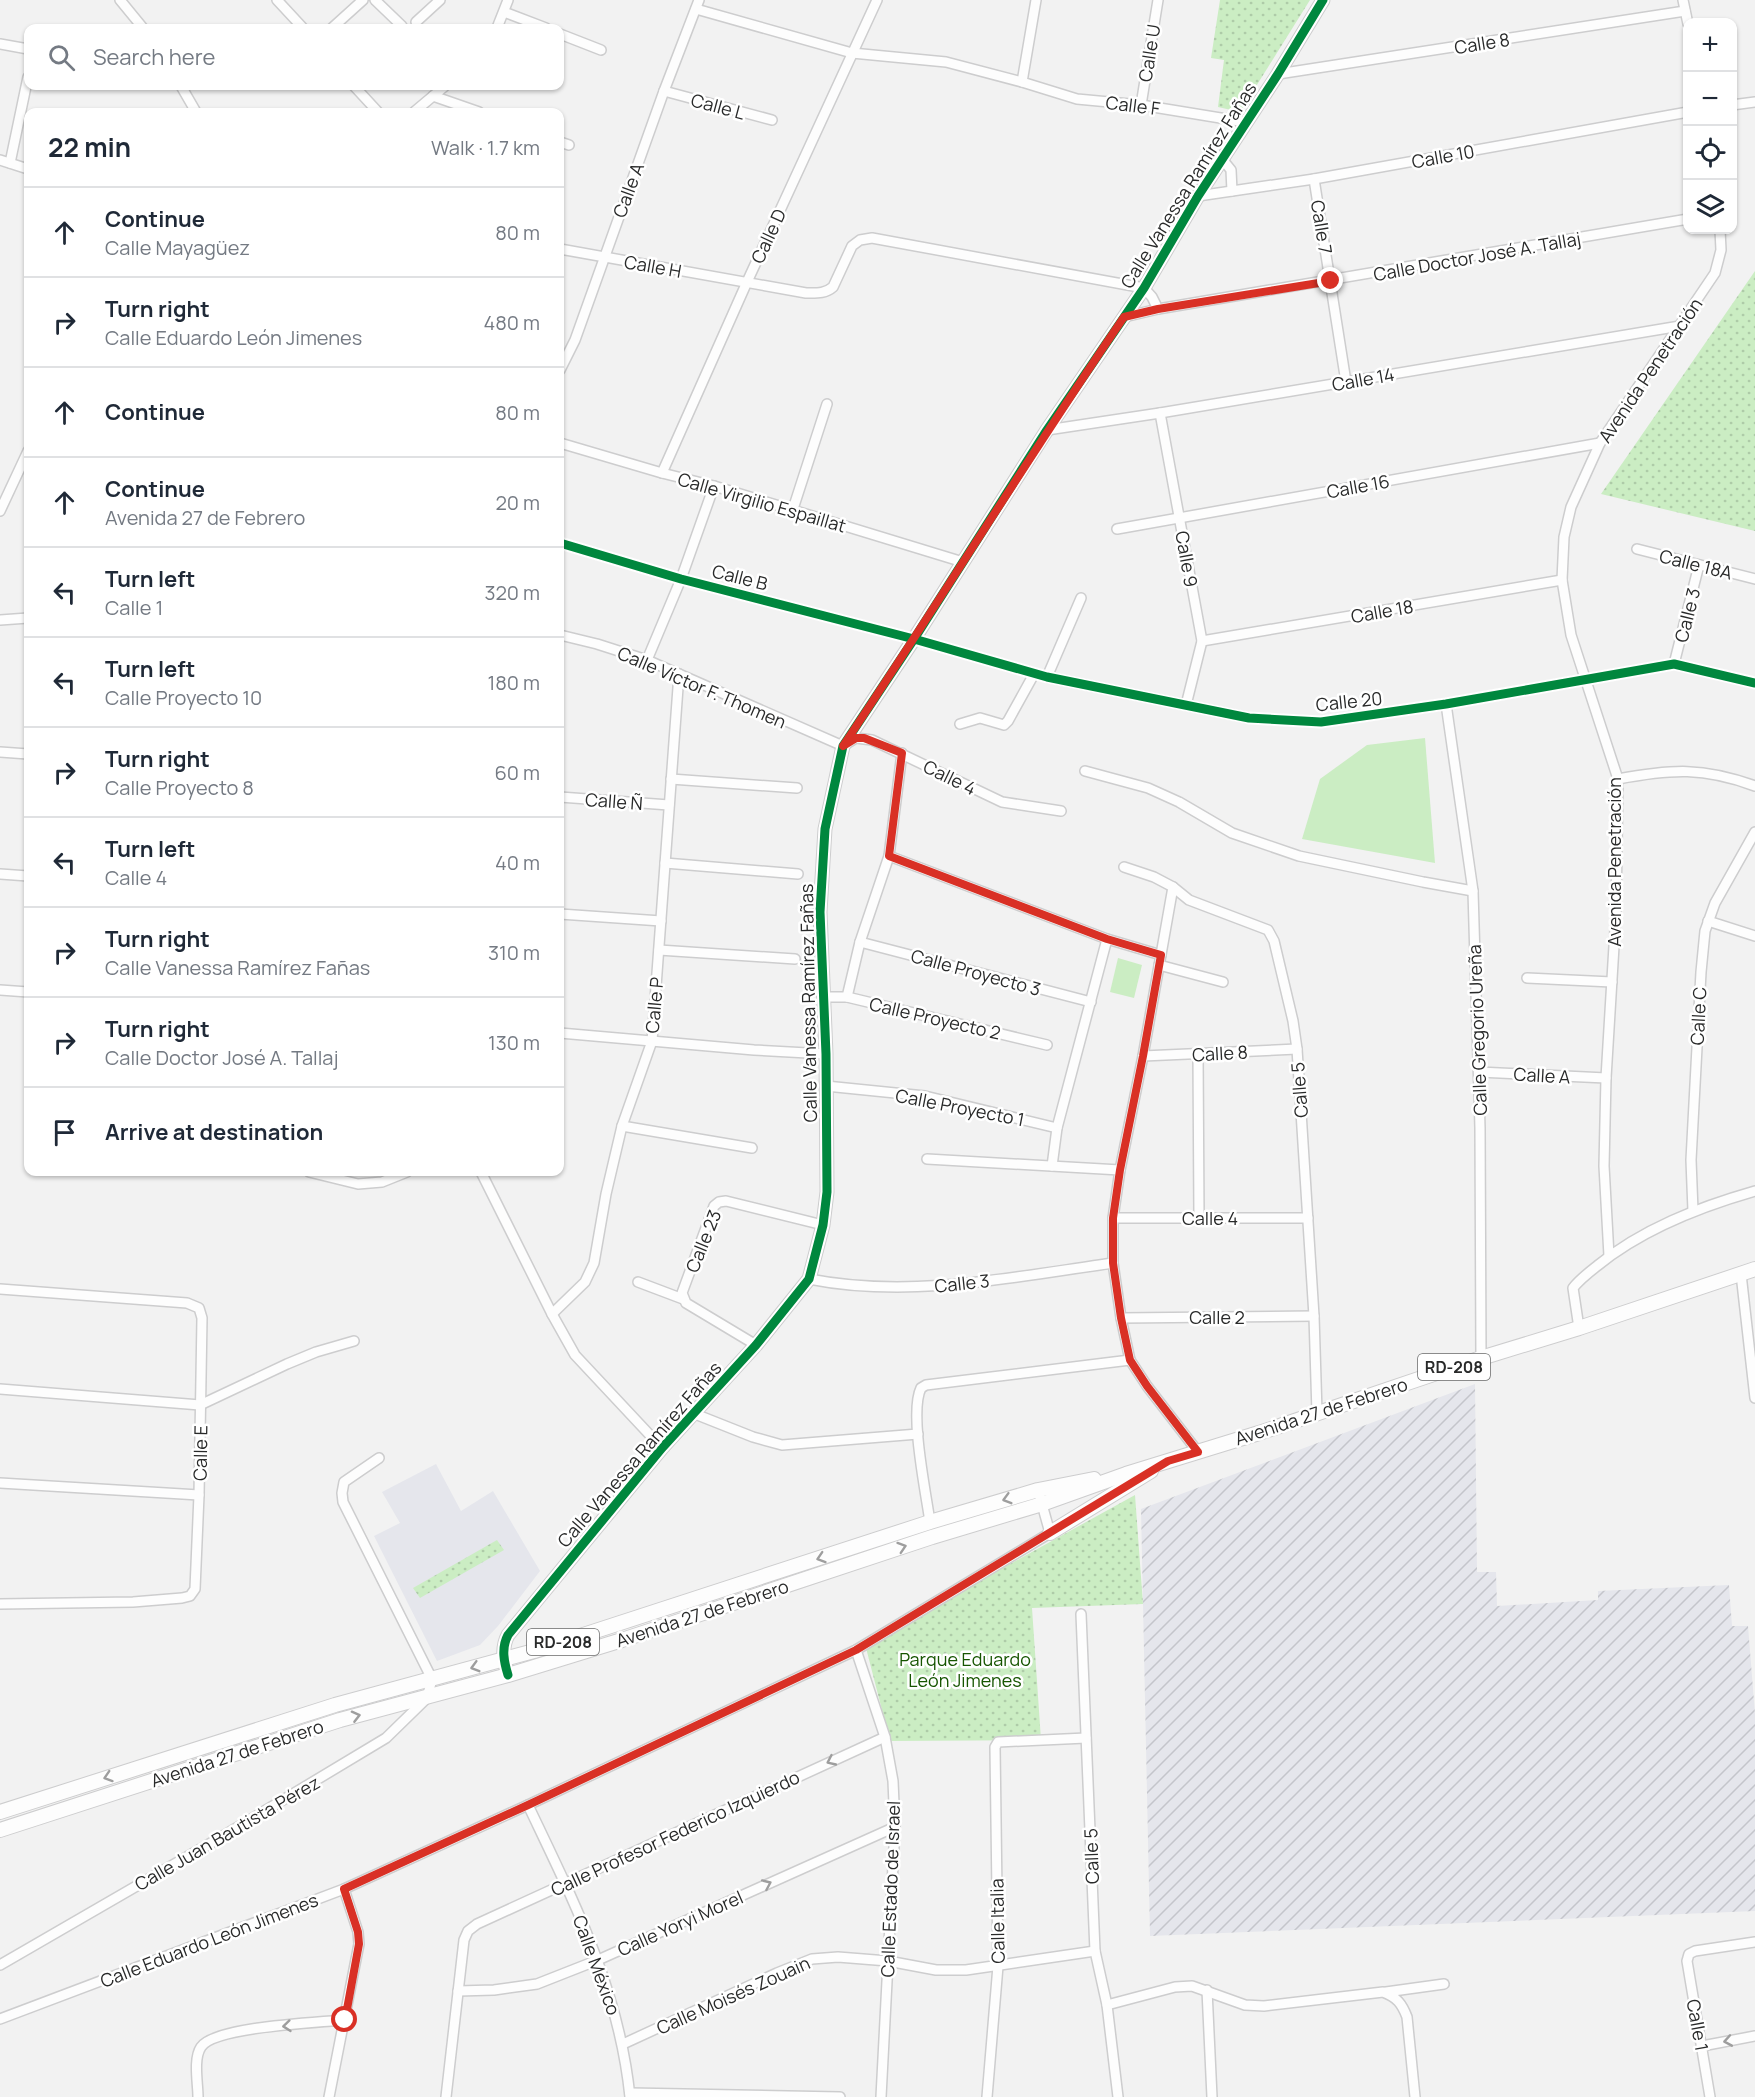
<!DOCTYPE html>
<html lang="en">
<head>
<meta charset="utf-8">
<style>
	:root { --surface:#fff; --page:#f2f2f3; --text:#1f2937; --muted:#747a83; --line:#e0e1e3 }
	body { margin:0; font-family:Manrope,sans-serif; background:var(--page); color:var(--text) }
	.controls { position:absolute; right:18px; top:18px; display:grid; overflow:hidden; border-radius:12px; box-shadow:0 2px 4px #0004 }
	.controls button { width:54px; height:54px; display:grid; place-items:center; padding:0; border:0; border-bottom:2px solid var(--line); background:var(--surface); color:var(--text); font:30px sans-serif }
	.stop { position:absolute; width:18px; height:18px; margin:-14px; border:4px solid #d93025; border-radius:50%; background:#fff }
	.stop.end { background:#d93025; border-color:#fff; box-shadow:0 2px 6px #0008 }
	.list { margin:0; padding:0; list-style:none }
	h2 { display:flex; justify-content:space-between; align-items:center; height:78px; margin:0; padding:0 24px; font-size:26px }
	h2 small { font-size:20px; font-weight:400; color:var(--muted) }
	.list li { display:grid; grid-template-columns:39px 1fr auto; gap:18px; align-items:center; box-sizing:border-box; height:90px; padding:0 24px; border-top:2px solid var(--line) }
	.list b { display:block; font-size:22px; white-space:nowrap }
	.list p { margin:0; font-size:20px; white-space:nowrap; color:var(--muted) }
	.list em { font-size:20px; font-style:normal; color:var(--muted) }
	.icon { flex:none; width:33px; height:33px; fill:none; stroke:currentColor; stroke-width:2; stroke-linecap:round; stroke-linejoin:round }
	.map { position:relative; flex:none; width:1755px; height:2097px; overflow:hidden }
	.search { position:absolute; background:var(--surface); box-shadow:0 2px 4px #0004; left:24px; top:24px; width:540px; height:66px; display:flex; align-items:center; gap:15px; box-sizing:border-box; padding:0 21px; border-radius:12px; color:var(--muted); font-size:22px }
	.panel { position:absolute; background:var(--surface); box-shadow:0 2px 4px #0004; left:24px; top:108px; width:540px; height:1068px; border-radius:12px }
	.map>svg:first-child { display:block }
</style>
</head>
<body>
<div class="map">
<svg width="1755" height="2097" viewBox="0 0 1755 2097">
	<defs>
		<pattern id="industrial-furrows" width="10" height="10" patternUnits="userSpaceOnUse" patternTransform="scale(1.5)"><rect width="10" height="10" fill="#e5e6ec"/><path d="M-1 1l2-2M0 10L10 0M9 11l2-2" fill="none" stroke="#c4c5cb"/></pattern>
		<pattern id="grass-dots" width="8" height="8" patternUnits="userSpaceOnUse" patternTransform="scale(1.5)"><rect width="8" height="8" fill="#cbedc3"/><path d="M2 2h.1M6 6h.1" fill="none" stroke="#aecba8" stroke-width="1.8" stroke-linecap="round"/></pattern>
	</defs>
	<rect width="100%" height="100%" fill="#f2f2f2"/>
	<path fill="url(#industrial-furrows)" d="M1475,1384L1477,1572H1496L1497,1606L1598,1600V1591L1729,1585L1732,1626H1748L1755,1714V1911L1150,1936L1141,1509Z"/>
	<path fill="#e5e6ec" d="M436,1464L461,1511L493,1491L540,1571L498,1626L480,1645L437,1661L374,1536L400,1523L382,1492Z"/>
	<g fill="url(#grass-dots)">
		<path d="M1220,0H1310L1240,112L1218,107L1224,60L1211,58Z"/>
		<path d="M1755,271V531L1601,494Z"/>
		<path d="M1135,1495L1143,1604L1032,1608L1041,1740L890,1741L865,1644Z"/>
		<path d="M497,1540L504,1550L420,1598L413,1588Z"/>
	</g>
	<g fill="#cbedc3">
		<path d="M1425,738L1435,863L1302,839L1320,779L1367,745Z"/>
		<path d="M1118,958L1142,965L1134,998L1110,992Z"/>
	</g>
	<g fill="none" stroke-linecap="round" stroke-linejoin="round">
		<g stroke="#cdcdce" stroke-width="12">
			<g id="street">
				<path d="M120,0L143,28"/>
				<path d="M277,0L303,28"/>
				<path d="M375,0L402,26"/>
				<path d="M1683,0L1688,24"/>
				<path d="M696,9L852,53L946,62L1022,82L1077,99L1141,105L1245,122"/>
				<path d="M504,12L546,28"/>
				<path d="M416,22L440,0"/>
				<path d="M332,28L363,0"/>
				<path d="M497,28L508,0"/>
				<path d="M560,34L601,50"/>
				<path d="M0,44L28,49"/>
				<path d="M1278,74L1685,11"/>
				<path d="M1022,82L1036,0"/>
				<path d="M181,86L196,112"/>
				<path d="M354,86L378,112"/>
				<path d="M664,91L772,120"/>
				<path d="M433,96L479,112"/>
				<path d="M1141,105L1158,0"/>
				<path d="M1732,105L1755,102"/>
				<path d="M414,112L445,86"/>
				<path d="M560,142L569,145"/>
				<path d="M1222,159L1231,170L1232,191"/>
				<path d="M0,160L28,169"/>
				<path d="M10,163L28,77"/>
				<path d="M1314,179L1346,382"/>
				<path d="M1198,196L1314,179L1688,112"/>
				<path d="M560,249L806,293C816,293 825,294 833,287L852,246L860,240L872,238L1144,288L1152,297L1158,309"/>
				<path d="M1124,317L1158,309L1688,219"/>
				<path d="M560,370L575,340L664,91L699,0"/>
				<path d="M1160,413L1202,641L1186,705"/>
				<path d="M1047,430L1160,413L1680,326"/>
				<path d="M560,443L662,473L714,486L963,562"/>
				<path d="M662,473L747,282L877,0"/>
				<path d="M793,509L827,404"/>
				<path d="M0,511L28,451"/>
				<path d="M1117,529L1600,443"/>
				<path d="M560,543L681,579L914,639L1047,677L1249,718L1321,722L1446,704L1674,664L1755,683"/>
				<path d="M1637,549L1755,579"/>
				<path d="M0,620L28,618"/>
				<path d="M560,635L597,644L647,660L843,746L856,738L872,740L1002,802L1061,811"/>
				<path d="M1202,641L1562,580"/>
				<path d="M647,660L681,579L714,486"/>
				<path d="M1674,664L1699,565"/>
				<path d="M1047,677L1081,598"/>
				<path d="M1446,704L1473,891L1480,1128L1481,1358"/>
				<path d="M960,724L980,718L1004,725L1008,721L1034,674"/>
				<path d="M0,752L28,754"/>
				<path d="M1085,771L1148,788L1179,802L1232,833L1299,856L1423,882L1473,891"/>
				<path d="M671,779L797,788"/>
				<path d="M1618,779C1672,769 1703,767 1755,786"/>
				<path d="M560,797L669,805"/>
				<path d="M889,856L1107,939L1161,955"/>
				<path d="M665,863L798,874"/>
				<path d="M1124,867L1154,877L1173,887L1189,900L1268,930L1274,941L1293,1021L1297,1049L1314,1316L1317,1413"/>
				<path d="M0,874L28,876"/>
				<path d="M1173,887L1143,1056L1120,1170L1113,1218V1263L1121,1318L1130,1360L1147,1386L1198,1452"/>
				<path d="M560,914L661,921"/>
				<path d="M1708,921L1755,936"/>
				<path d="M860,942L1091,1002"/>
				<path d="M659,950L795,959"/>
				<path d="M1159,965L1223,982"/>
				<path d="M1527,978L1612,982"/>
				<path d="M0,990L28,992"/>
				<path d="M823,997H847L1047,1045"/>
				<path d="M847,997L860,942L889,856L902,753"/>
				<path d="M560,1033L754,1050L826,1054"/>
				<path d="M1198,1054L1199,1218"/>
				<path d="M1143,1056L1297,1049"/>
				<path d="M1479,1072L1606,1078"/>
				<path d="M826,1086L925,1096L1057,1128"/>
				<path d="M622,1126L752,1148"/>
				<path d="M927,1159L1120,1170"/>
				<path d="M1052,1166L1057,1128L1107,939"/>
				<path d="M309,1172L358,1184L382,1182L407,1172"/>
				<path d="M481,1172L552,1314L575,1355L662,1448"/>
				<path d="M1693,1211L1691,1160L1701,972L1705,931L1715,903L1755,832"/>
				<path d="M1113,1218H1308"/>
				<path d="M1609,1256L1604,1166L1606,1078L1616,913L1618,779L1571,635L1562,580L1564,537L1571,507L1600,443L1715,273L1721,250L1720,230"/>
				<path d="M1741,1274L1755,1398"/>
				<path d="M809,1279C910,1299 1013,1277 1113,1263"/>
				<path d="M638,1282L683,1299"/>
				<path d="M0,1289L187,1303L199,1308L202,1318L199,1495L195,1589L190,1596L182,1598L133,1602L0,1604"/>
				<path d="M552,1314L585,1282L594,1263L606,1194L622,1126L652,1041L679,674"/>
				<path d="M1121,1318L1314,1316"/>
				<path d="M1579,1328L1573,1288C1579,1280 1588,1273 1597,1266C1642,1229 1699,1207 1755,1191"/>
				<path d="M756,1345L686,1303L682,1293L714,1206L719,1202L726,1201L823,1225"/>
				<path d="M0,1389L200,1405L287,1364L316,1352L354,1341"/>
				<path d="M695,1414L753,1437L782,1445L918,1434"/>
				<path d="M0,1483L199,1495"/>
				<path d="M930,1522C926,1493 909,1412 921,1388L926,1385L1130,1360"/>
				<path d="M1081,1614L1095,1951L1107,2005L1118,2097"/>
				<path d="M856,1650L885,1737L893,1781L895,1827L881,2097"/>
				<path d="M528,1805C574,1902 619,1989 630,2097"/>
				<path d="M0,1965L223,1836L386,1738L427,1698L432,1679L343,1502L342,1493L344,1482L379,1458"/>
				<path d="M1207,1990L1212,2097"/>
				<path d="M458,1991L494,1990L537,1984L598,1960L895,1827"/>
				<path d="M1386,1992L1444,1984"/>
				<path d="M1107,2005L1175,1987L1192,1986L1245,2005L1264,2006L1383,1992C1397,1997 1402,2004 1407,2017L1415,2097"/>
				<path d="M0,2019L344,1889L528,1805L856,1650L1050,1533L1038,1490"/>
				<path d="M623,2044L777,1973L812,1959L838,1957L888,1961L936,1970H966L1095,1951"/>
				<path d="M1702,2046L1755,2036"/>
				<path d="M630,2093L840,2097"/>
				<path d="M198,2097C198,2083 193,2059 201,2047C214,2027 318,2022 345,2020"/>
				<path d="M329,2097L359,1944L358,1932L344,1889"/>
				<path d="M446,2097L464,1940L468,1931L477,1924L885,1737"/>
				<path d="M987,2097L998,1966L995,1747L998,1742L1086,1738"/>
				<path d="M1710,2097L1687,1961L1689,1954L1695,1951L1755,1942"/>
			</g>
		</g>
		<g stroke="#cdcdce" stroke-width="15">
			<path id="secondary" d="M508,1675C504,1662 501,1648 508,1635L662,1448L756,1345L809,1279L823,1225L827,1192L826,1054L820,912L825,829L843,746L914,639L1047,430L1144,288L1198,196L1278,74L1323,0"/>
		</g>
		<g stroke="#cdcdce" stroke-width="16">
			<g id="primary">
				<path d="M1050,1533L1151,1471"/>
				<path d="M0,1812L335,1705L534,1651L930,1522L1038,1490L1094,1479"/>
				<path d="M0,1830L340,1720L508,1675L622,1640L932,1537L1042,1504L1126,1474L1259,1433L1481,1358L1579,1328L1755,1269"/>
			</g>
		</g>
		<use href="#street" stroke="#fdfdfd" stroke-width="9"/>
		<use href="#secondary" stroke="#fdfdfd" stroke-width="12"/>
		<use href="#primary" stroke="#fdfdfd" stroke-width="14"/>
		<g stroke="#fff" stroke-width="13">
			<g id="cycleway">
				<path d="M560,543L681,579L914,639L1047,677L1249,718L1321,722L1446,704L1674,664L1755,683"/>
				<path d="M508,1675C504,1662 501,1648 508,1635L662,1448L756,1345L809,1279L823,1225L827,1192L826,1054L820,912L825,829L843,746L914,639L1047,430L1144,288L1198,196L1278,74L1323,0"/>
			</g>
		</g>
		<use href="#cycleway" stroke="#00873e" stroke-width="9"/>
	</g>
	<defs><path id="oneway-chevron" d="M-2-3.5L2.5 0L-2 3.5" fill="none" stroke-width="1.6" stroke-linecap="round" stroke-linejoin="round" transform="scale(1.5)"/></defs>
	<g stroke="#9e9e9e">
		<use href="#oneway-chevron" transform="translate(1007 1499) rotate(164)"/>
		<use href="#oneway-chevron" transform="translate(902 1547) rotate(-18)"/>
		<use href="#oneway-chevron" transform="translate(821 1558) rotate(162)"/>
		<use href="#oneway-chevron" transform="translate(475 1667) rotate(164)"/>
		<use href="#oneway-chevron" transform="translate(356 1716) rotate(-14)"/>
		<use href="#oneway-chevron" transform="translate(831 1761) rotate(155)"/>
		<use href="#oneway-chevron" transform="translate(108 1777) rotate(162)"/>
		<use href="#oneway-chevron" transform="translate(767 1884) rotate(-24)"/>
		<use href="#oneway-chevron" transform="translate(287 2026) rotate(174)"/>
		<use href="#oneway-chevron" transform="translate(1728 2041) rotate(170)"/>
	</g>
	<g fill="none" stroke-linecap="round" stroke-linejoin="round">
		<path stroke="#d93025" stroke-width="8" d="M345,2020L359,1944L358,1932L344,1889L528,1805L856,1650L1168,1461L1198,1452L1147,1386L1130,1360L1121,1318L1113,1263V1218L1120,1170L1143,1056L1161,955L1107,939L889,856L902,753L864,738H856L843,746C938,604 1027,459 1124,317L1158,309L1331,281"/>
	</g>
	<g text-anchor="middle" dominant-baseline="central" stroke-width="5" stroke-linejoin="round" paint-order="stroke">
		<g fill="#fff" stroke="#696a6a" stroke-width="1.5">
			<rect x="1418" y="1354" width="72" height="26" rx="4.5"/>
			<rect x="527" y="1629" width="72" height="26" rx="4.5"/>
		</g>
		<g font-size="16" font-weight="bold" fill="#292a2a">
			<text x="1454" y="1367">RD-208</text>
			<text x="563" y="1642">RD-208</text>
		</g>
		<g font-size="18" fill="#292a2a" stroke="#fff">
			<text transform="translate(1482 43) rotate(-9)">Calle 8</text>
			<text transform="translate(1149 53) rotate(-81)">Calle U</text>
			<text transform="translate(1133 105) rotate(7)">Calle F</text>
			<text transform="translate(718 106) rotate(15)">Calle L</text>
			<text transform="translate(1443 156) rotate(-10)">Calle 10</text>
			<text transform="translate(1188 185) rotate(-58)">Calle Vanessa Ramírez Fañas</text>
			<text transform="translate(628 190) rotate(-70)">Calle A</text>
			<text transform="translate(1322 227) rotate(81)">Calle 7</text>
			<text transform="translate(768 236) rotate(-65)">Calle D</text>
			<text transform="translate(1477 256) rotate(-10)">Calle Doctor José A. Tallaj</text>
			<text transform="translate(653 266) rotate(10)">Calle H</text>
			<text transform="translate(1650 370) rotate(-56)">Avenida Penetración</text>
			<text transform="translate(1363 379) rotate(-10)">Calle 14</text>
			<text transform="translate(1358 486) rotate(-10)">Calle 16</text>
			<text transform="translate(762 502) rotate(16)">Calle Virgilio Espaillat</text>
			<text transform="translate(1187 559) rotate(80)">Calle 9</text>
			<text transform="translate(1696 564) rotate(14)">Calle 18A</text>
			<text transform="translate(740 577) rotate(14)">Calle B</text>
			<text transform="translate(1382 611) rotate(-10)">Calle 18</text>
			<text transform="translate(1687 615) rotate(-76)">Calle 3</text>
			<text transform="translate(702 687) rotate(23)">Calle Víctor F. Thomen</text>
			<text transform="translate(1349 701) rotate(-6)">Calle 20</text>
			<text transform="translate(950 777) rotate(26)">Calle 4</text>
			<text transform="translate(614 801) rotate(4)">Calle Ñ</text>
			<text transform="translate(1614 862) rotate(-90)">Avenida Penetración</text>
			<text transform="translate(976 972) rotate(15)">Calle Proyecto 3</text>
			<text transform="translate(808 1003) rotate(-91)">Calle Vanessa Ramírez Fañas</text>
			<text transform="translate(654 1005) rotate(-85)">Calle P</text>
			<text transform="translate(1698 1016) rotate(-87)">Calle C</text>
			<text transform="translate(935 1018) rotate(13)">Calle Proyecto 2</text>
			<text transform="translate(1477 1030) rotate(-92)">Calle Gregorio Ureña</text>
			<text transform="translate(1220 1053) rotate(-3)">Calle 8</text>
			<text transform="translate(1542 1075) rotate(3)">Calle A</text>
			<text transform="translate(1299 1090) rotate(-94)">Calle 5</text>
			<text transform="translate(960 1107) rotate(11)">Calle Proyecto 1</text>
			<text x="1210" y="1218">Calle 4</text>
			<text transform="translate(703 1241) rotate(-68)">Calle 23</text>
			<text transform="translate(962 1283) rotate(-6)">Calle 3</text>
			<text x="1217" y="1317">Calle 2</text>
			<text transform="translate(1321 1411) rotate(-18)">Avenida 27 de Febrero</text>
			<text transform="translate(200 1453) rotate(-89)">Calle E</text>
			<text transform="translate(639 1454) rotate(-49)">Calle Vanessa Ramírez Fañas</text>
			<text transform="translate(702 1613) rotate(-18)">Avenida 27 de Febrero</text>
			<text transform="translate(237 1753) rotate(-18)">Avenida 27 de Febrero</text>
			<text transform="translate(227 1833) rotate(-30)">Calle Juan Bautista Pérez</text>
			<text transform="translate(675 1833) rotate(-25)">Calle Profesor Federico Izquierdo</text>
			<text transform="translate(1091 1856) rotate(-92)">Calle 5</text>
			<text transform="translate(890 1889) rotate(-88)">Calle Estado de Israel</text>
			<text transform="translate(997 1921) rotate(-91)">Calle Italia</text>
			<text transform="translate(680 1923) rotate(-24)">Calle Yoryi Morel</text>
			<text transform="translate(209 1940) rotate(-21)">Calle Eduardo León Jimenes</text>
			<text transform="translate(597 1965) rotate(70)">Calle México</text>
			<text transform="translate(733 1995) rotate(-24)">Calle Moisés Zouain</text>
			<text transform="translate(1698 2025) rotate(80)">Calle 1</text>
		</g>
		<g font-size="18" fill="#165500" stroke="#fff">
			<text x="965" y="1659">Parque Eduardo<tspan x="965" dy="21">León Jimenes</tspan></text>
		</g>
	</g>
</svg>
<div class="controls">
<button>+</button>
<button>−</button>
<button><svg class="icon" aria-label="locate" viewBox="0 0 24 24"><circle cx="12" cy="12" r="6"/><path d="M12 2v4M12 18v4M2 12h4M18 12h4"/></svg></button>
<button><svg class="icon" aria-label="layers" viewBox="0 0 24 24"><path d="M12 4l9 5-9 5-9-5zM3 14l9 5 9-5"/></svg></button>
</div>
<div class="stop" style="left:345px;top:2020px"></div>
<div class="stop end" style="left:1331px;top:281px"></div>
<div class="search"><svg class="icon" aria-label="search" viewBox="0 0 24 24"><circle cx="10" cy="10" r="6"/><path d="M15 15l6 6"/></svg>Search here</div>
<section class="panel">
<h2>22 min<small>Walk · 1.7 km</small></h2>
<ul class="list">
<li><svg class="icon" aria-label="ahead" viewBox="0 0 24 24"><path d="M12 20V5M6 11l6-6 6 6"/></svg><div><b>Continue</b><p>Calle Mayagüez</p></div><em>80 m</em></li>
<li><svg class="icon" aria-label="right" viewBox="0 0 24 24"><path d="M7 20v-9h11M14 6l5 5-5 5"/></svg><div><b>Turn right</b><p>Calle Eduardo León Jimenes</p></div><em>480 m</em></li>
<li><svg class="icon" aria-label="ahead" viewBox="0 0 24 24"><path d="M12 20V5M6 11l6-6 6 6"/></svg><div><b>Continue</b></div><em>80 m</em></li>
<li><svg class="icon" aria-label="ahead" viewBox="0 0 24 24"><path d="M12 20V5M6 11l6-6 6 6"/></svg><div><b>Continue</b><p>Avenida 27 de Febrero</p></div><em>20 m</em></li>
<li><svg class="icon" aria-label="left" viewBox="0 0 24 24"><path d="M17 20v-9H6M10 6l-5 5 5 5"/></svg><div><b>Turn left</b><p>Calle 1</p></div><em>320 m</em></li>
<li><svg class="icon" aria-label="left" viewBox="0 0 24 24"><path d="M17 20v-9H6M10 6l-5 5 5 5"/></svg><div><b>Turn left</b><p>Calle Proyecto 10</p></div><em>180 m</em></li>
<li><svg class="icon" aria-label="right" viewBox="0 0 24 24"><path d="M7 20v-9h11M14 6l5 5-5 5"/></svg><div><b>Turn right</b><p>Calle Proyecto 8</p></div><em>60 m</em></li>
<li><svg class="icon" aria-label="left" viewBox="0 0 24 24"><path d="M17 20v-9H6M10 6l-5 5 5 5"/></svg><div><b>Turn left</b><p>Calle 4</p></div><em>40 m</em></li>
<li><svg class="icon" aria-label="right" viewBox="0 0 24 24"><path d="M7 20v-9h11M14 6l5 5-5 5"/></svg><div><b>Turn right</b><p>Calle Vanessa Ramírez Fañas</p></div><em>310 m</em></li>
<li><svg class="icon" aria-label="right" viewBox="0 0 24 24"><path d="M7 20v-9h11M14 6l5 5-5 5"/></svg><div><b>Turn right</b><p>Calle Doctor José A. Tallaj</p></div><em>130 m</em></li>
<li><svg class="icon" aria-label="arrive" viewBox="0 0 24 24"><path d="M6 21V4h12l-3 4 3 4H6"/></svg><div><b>Arrive at destination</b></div></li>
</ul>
</section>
</div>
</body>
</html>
